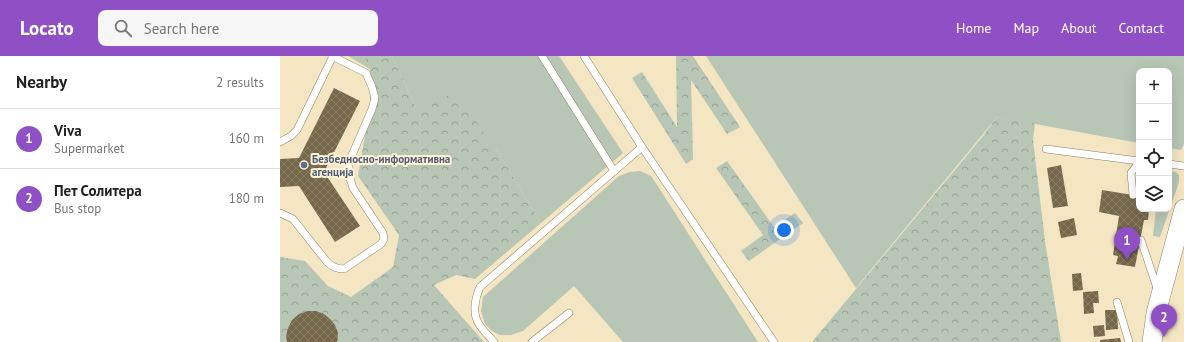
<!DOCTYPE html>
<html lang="en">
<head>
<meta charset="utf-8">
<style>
	:root { --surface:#fff; --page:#f6f6f6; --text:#222; --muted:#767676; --line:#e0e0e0; --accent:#9050c5 }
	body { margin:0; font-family:"PT Sans",sans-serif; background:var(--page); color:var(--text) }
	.controls { position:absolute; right:12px; top:12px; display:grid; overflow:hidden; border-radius:8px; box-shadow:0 4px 16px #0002 }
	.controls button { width:36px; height:36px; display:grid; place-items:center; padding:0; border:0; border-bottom:1px solid var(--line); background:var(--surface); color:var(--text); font:20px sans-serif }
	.you { position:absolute; left:504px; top:174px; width:14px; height:14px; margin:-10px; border:3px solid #fff; border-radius:50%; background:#1a73e8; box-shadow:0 0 0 6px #1a73e833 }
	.badge { display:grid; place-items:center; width:26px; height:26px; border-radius:50%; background:var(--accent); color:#fff; font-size:13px; font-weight:700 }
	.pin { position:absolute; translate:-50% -33px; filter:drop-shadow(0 1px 2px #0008) }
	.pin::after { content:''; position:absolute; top:21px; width:14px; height:12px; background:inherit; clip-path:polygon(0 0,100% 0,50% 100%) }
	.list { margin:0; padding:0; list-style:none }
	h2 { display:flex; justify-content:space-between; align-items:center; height:52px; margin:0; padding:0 16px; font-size:17px }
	h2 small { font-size:13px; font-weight:400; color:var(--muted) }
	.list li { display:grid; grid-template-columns:26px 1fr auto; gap:12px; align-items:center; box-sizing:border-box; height:60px; padding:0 16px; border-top:1px solid var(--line) }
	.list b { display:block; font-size:15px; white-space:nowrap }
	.list p { margin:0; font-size:13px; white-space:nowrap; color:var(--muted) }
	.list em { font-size:13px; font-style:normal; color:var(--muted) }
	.icon { flex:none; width:22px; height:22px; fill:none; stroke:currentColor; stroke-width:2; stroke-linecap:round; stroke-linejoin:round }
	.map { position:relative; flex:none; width:904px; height:286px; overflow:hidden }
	header { display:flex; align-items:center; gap:24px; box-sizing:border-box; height:56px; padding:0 20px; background:var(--accent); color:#fff }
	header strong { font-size:19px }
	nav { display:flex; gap:22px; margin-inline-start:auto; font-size:14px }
	.search { width:280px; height:36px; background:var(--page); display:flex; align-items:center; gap:10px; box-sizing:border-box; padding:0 14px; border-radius:8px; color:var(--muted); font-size:15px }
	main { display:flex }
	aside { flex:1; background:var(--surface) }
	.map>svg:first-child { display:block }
</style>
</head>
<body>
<header>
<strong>Locato</strong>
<div class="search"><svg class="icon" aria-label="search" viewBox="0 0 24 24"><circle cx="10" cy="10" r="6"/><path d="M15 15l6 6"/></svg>Search here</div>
<nav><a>Home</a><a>Map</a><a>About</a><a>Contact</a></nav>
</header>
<main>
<aside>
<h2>Nearby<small>2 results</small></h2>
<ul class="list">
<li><span class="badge">1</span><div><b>Viva</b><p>Supermarket</p></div><em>160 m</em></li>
<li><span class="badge">2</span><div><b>Пет Солитера</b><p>Bus stop</p></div><em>180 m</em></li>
</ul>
</aside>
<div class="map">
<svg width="904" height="286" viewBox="0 0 904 286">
	<defs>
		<pattern id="forest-crowns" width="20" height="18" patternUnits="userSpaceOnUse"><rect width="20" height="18" fill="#b8c6b6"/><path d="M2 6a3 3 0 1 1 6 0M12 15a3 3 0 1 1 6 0" fill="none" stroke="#97a294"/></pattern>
		<pattern id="building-cross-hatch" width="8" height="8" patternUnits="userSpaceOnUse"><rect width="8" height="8" fill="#756749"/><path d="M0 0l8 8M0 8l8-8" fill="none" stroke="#897e66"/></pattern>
	</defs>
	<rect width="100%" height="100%" fill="#f4e5c3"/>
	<g fill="#b8c6b6">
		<path d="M68,0H84L90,13Z"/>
		<path d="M112,0H279L343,97L261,167L216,93L136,52Z"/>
		<path d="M426,0H904V88L901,94L889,92V15H859V87L717,61L576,232Z"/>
		<path d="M360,115L371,120L377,129L478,286H343L294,230L243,275L231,279H220L212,275L205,268L201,255L203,241L339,120L350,116Z"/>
		<path d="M889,115L896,116L899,119V126L880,181L873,180L876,153H889Z"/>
	</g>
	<g fill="url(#forest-crowns)">
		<path d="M84,0H112L136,52L175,37L216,93L261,167L195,223L176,219L154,229L204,286H0V201L25,205L48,230L71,241L113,211L119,179L78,120L90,51V13Z"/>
		<path d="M396,0H413L460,71L447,78L411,24L413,103L406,108L352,22L362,16L397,71Z"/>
		<path d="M717,61L755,67L753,84L765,185L781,286H532L703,80Z"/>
		<path d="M447,105L494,171L515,157L523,167L469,205L461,195L483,179L436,112Z"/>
	</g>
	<g fill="url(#building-cross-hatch)">
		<path d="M54,32L80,45L44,116L80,170L55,186L19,130L0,131V103L19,102Z"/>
		<path d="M781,109L788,150L773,152L767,112Z"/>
		<path d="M822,134L859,140V153H869L868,164H864L855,211L836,208L838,200L833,199L839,160L819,156Z"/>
		<path d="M794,162L797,179L781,182L778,166Z"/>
		<path d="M801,217L803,234L793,235L792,218Z"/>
		<path d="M818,235L819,247H813L814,257L804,258L803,236Z"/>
		<path d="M825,254H837L838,273L826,274Z"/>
		<path d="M28,255H36L44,258L50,263L55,269L58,277L57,286H7L6,280L8,272L12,264L19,258Z"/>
		<path d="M824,269L825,280L814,281L813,270Z"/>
		<path d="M840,282L841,286H820V284Z"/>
	</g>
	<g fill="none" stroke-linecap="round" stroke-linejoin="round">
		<g stroke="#8e8061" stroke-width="8">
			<g id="lane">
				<path d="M262,0L334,115"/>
				<path d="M304,0L362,91L494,286"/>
				<path d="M0,86L11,80L17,74L53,0"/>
				<path d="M766,93L859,105"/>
				<path d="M889,108L904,110"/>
				<path d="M853,139L851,117L857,109L859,108"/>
				<path d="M0,157L13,163L47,206C52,211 57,213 64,213L101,188L104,183L103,177L73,132L69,119V106L92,53L95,42L92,31L86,17L52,0"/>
				<path d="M861,184L878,235"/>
				<path d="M837,246L849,286"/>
				<path d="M214,286C209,280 203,275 199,268C192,258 195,242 200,231L362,91"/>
				<path d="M252,286L289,257"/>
			</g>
		</g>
		<g stroke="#8e8061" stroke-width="20">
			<path id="secondary" d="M872,286L876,257L904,153"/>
		</g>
		<use href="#lane" stroke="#fff" stroke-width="7"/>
		<use href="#secondary" stroke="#fff" stroke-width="19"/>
	</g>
	<circle fill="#5c6f8a" stroke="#fff2d7" stroke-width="1.5" cx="24" cy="109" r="4"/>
	<g text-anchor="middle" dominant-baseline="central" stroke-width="4" stroke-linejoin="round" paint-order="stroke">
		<g font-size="11" font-weight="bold" fill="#4e5e75" stroke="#fff2d7" text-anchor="start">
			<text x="32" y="103">Безбедносно-информативна<tspan x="32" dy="13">агенција</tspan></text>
		</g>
	</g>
</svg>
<div class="controls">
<button>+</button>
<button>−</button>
<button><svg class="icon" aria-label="locate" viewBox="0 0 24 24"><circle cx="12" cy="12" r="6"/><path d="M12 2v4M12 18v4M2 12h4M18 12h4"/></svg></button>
<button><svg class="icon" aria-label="layers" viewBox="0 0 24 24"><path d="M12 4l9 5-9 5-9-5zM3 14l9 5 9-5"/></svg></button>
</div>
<div class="you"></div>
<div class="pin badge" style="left:847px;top:204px">1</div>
<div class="pin badge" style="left:884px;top:281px">2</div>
</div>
</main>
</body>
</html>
